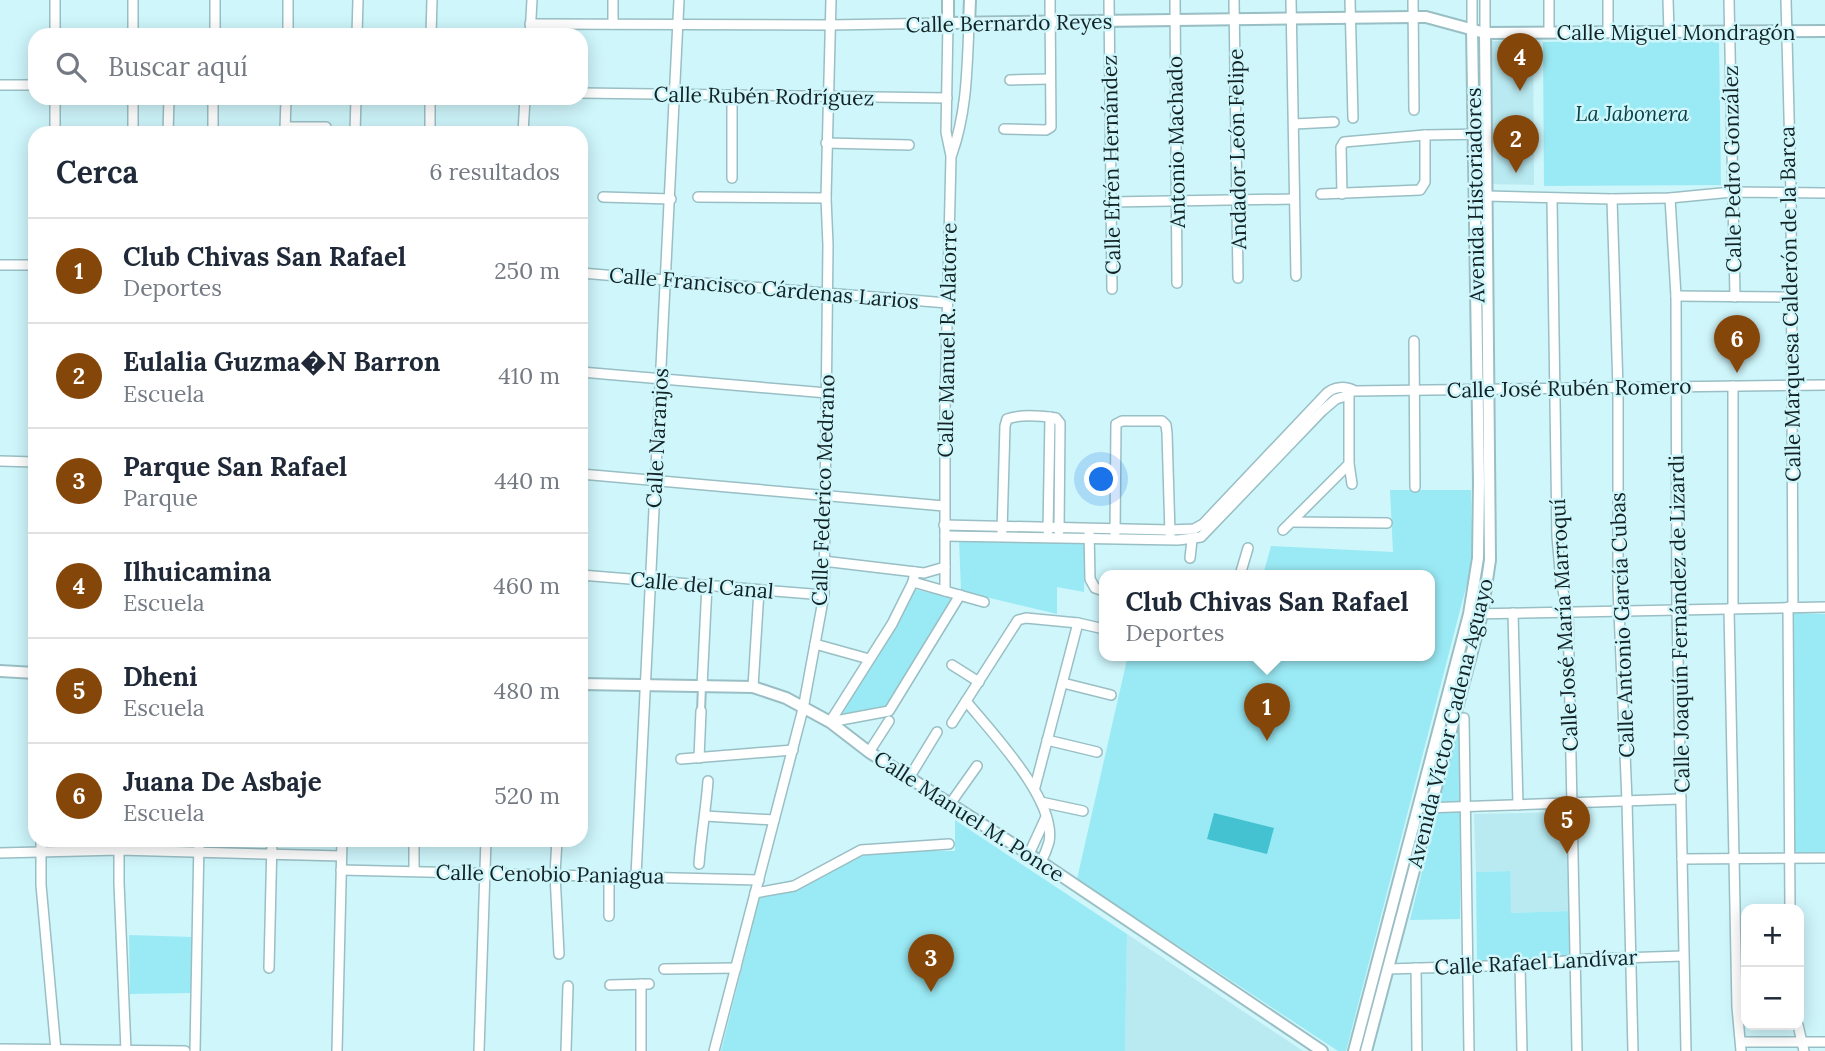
<!DOCTYPE html>
<html lang="es">
<head>
<meta charset="utf-8">
<style>
	:root { --surface:#fff; --page:#f6f6f7; --text:#1f2937; --muted:#747a83; --line:#e0e1e3; --accent:#854609 }
	body { margin:0; font-family:Lora,serif; background:var(--page); color:var(--text) }
	.controls { position:absolute; right:21px; bottom:21px; display:grid; overflow:hidden; border-radius:14px; box-shadow:0 4px 18px #0003 }
	.controls button { width:63px; height:63px; display:grid; place-items:center; padding:0; border:0; border-bottom:2px solid var(--line); background:var(--surface); color:var(--text); font:35px sans-serif }
	.you { position:absolute; left:1102px; top:480px; width:24px; height:24px; margin:-18px; border:5px solid #fff; border-radius:50%; background:#1a73e8; box-shadow:0 0 0 10px #1a73e833 }
	.badge { display:grid; place-items:center; width:46px; height:46px; border-radius:50%; background:var(--accent); color:#fff; font-size:23px; font-weight:700 }
	.pin { position:absolute; translate:-50% -58px; filter:drop-shadow(0 2px 4px #0008) }
	.pin::after { content:''; position:absolute; top:37px; width:24px; height:21px; background:inherit; clip-path:polygon(0 0,100% 0,50% 100%) }
	.popup { position:absolute; left:1099px; top:570px; width:336px; height:91px; box-sizing:border-box; display:grid; place-content:center; border-radius:14px; background:var(--surface); filter:drop-shadow(0 2px 5px #0005); font-size:23px; white-space:nowrap; color:var(--muted) }
	.popup b { font-size:26px; color:var(--text) }
	.popup::after { content:''; position:absolute; left:50%; top:100%; margin-left:-14px; border:14px solid transparent; border-top-color:var(--surface) }
	.list { margin:0; padding:0; list-style:none }
	h2 { display:flex; justify-content:space-between; align-items:center; height:91px; margin:0; padding:0 28px; font-size:30px }
	h2 small { font-size:23px; font-weight:400; color:var(--muted) }
	.list li { display:grid; grid-template-columns:46px 1fr auto; gap:21px; align-items:center; box-sizing:border-box; height:105px; padding:0 28px; border-top:2px solid var(--line) }
	.list b { display:block; font-size:26px; white-space:nowrap }
	.list p { margin:0; font-size:23px; white-space:nowrap; color:var(--muted) }
	.list em { font-size:23px; font-style:normal; color:var(--muted) }
	.icon { flex:none; width:38px; height:38px; fill:none; stroke:currentColor; stroke-width:2; stroke-linecap:round; stroke-linejoin:round }
	.map { position:relative; flex:none; width:1825px; height:1051px; overflow:hidden }
	.search { position:absolute; background:var(--surface); box-shadow:0 4px 18px #0003; left:28px; top:28px; width:560px; height:77px; display:flex; align-items:center; gap:18px; box-sizing:border-box; padding:0 24px; border-radius:21px; color:var(--muted); font-size:26px }
	.panel { position:absolute; background:var(--surface); box-shadow:0 4px 18px #0003; left:28px; top:126px; width:560px; height:721px; border-radius:21px }
	.map>svg:first-child { display:block }
</style>
</head>
<body>
<div class="map">
<svg width="1825" height="1051" viewBox="0 0 1825 1051">
	<rect width="100%" height="100%" fill="#cef6fb"/>
	<g fill="#b9eaf1">
		<path d="M1487,41H1533L1534,185L1489,184Z"/>
		<path d="M1567,812L1569,911L1510,913L1509,871L1476,872L1474,814Z"/>
		<path d="M1127,934L1303,1051H1125Z"/>
	</g>
	<g fill="#9aeaf5">
		<path d="M1719,40L1721,185L1544,186L1543,42Z"/>
		<path d="M1390,490H1471L1472,564L1346,1051H1338L1077,879L1128,655H1430V575H1263L1271,546L1393,552Z"/>
		<path d="M959,539L1085,540L1084,592L1057,587V614L961,591Z"/>
		<path d="M912,589L955,598L887,709L840,718L909,601Z"/>
		<path d="M1791,613L1825,614V855L1792,856Z"/>
		<path d="M1457,725L1462,735V801L1438,802Z"/>
		<path d="M1437,811L1460,812V919L1410,920Z"/>
		<path d="M955,820L1127,934L1125,1051H721L760,896L857,854L880,851H955Z"/>
		<path d="M1510,871L1511,913L1569,911L1570,958L1477,963L1476,872Z"/>
		<path d="M129,935L192,937L191,993L130,994Z"/>
	</g>
	<path fill="#44c2d1" d="M1214,813L1274,828L1267,854L1207,839Z"/>
	<g fill="none" stroke-linecap="round" stroke-linejoin="round">
		<g stroke="#99bfc4" stroke-width="10">
			<path id="pedestrian" d="M701,711L702,686"/>
		</g>
		<g stroke="#99bfc4" stroke-width="12">
			<g id="minor">
				<path d="M55,0V35"/>
				<path d="M133,0V35"/>
				<path d="M1109,0L1112,289"/>
				<path d="M1175,0L1177,283"/>
				<path d="M1234,0L1238,278"/>
				<path d="M1291,0L1296,276"/>
				<path d="M1350,0L1353,118"/>
				<path d="M1413,0L1414,110"/>
				<path d="M1472,0V28"/>
				<path d="M1485,0V33"/>
				<path d="M1549,0V32"/>
				<path d="M1608,0V32"/>
				<path d="M1668,0L1669,32"/>
				<path d="M1729,0L1735,297"/>
				<path d="M1786,0L1791,192L1793,607"/>
				<path d="M530,24L830,25L948,23L946,132L951,156L945,411V591"/>
				<path d="M613,24V0"/>
				<path d="M215,35V0"/>
				<path d="M288,35V0"/>
				<path d="M357,35L358,0"/>
				<path d="M431,35L432,0"/>
				<path d="M530,35L532,0"/>
				<path d="M1010,80L1050,79"/>
				<path d="M0,85H35"/>
				<path d="M581,93L947,98"/>
				<path d="M732,96V178"/>
				<path d="M1294,124L1334,122"/>
				<path d="M286,127H326"/>
				<path d="M1004,129L1046,130L1051,127L1050,0"/>
				<path d="M285,131L286,98"/>
				<path d="M55,133V98"/>
				<path d="M133,133V98"/>
				<path d="M168,133L169,98"/>
				<path d="M213,133V98"/>
				<path d="M355,133L356,98"/>
				<path d="M430,133V98"/>
				<path d="M523,133L525,98"/>
				<path d="M826,143L909,145"/>
				<path d="M952,154C967,111 967,69 969,24"/>
				<path d="M1321,194L1420,190L1425,182V135"/>
				<path d="M1342,194L1341,147L1344,142L1425,135L1486,134"/>
				<path d="M1487,196L1612,199L1670,198L1732,192L1825,193"/>
				<path d="M603,197L671,199"/>
				<path d="M698,197L826,198"/>
				<path d="M1670,198L1676,296L1677,610L1686,1051"/>
				<path d="M1552,199L1557,536L1561,582L1568,612L1577,1051"/>
				<path d="M1612,199L1618,388V587L1627,801L1633,1051"/>
				<path d="M1111,202L1294,199"/>
				<path d="M0,265H35"/>
				<path d="M581,273L947,303"/>
				<path d="M1676,296L1790,297"/>
				<path d="M1414,341L1415,487"/>
				<path d="M581,372L827,393"/>
				<path d="M1349,390V464L1352,484"/>
				<path d="M0,461L35,462"/>
				<path d="M581,474L944,506"/>
				<path d="M1293,522L1387,523"/>
				<path d="M944,525L1170,530L1194,529L1203,524L1326,394C1334,386 1346,386 1355,391L1825,385"/>
				<path d="M1283,530L1349,464"/>
				<path d="M1002,531L1005,426L1007,419C1020,414 1042,416 1056,418L1060,423L1059,531"/>
				<path d="M1048,531L1050,417"/>
				<path d="M1089,531L1090,579L1095,588L1104,591"/>
				<path d="M1115,533L1116,424L1122,421H1162L1166,425L1167,433L1170,534"/>
				<path d="M945,536L1178,540L1201,537L1322,411L1336,399L1349,395"/>
				<path d="M1190,558L1192,540"/>
				<path d="M823,561L924,573L945,567"/>
				<path d="M581,575L824,595"/>
				<path d="M1240,575L1248,548"/>
				<path d="M913,582L984,602"/>
				<path d="M1788,607L1790,909"/>
				<path d="M1733,608V386"/>
				<path d="M1729,609L1737,1007L1741,1051"/>
				<path d="M1513,613L1518,805"/>
				<path d="M1469,614L1825,607"/>
				<path d="M815,644L869,659"/>
				<path d="M952,665L979,682"/>
				<path d="M1063,683L1111,695"/>
				<path d="M702,686L707,585"/>
				<path d="M753,687L759,590"/>
				<path d="M966,701C991,732 1057,800 1049,842C1047,849 1044,856 1041,862"/>
				<path d="M1464,718L1469,1051"/>
				<path d="M830,722L889,711L960,595"/>
				<path d="M830,722L892,624L913,582L915,572"/>
				<path d="M952,723L1018,620L1026,618L1078,623L1104,629"/>
				<path d="M1047,740L1097,752"/>
				<path d="M869,752L889,721"/>
				<path d="M699,758L701,711"/>
				<path d="M681,759L793,750"/>
				<path d="M909,778L937,732"/>
				<path d="M1035,787L1078,623"/>
				<path d="M1041,802L1083,811"/>
				<path d="M950,804L977,766"/>
				<path d="M1424,808L1681,799"/>
				<path d="M705,816L774,820"/>
				<path d="M41,840V885L56,1051"/>
				<path d="M119,840V883L126,1051"/>
				<path d="M557,840L555,874L559,954"/>
				<path d="M0,853L119,850L341,856"/>
				<path d="M1029,854L1046,817"/>
				<path d="M1682,859L1825,858"/>
				<path d="M699,864C701,836 706,809 708,781"/>
				<path d="M341,870L759,880"/>
				<path d="M414,871V840"/>
				<path d="M636,876L679,0"/>
				<path d="M755,893L794,886L861,850L949,844"/>
				<path d="M609,916V876"/>
				<path d="M1520,965L1522,1051"/>
				<path d="M269,968L272,840"/>
				<path d="M1416,968L1417,1051"/>
				<path d="M664,969L736,968"/>
				<path d="M1388,969L1520,965L1588,959L1683,956"/>
				<path d="M641,984V1051"/>
				<path d="M610,985L649,984"/>
				<path d="M1798,1025L1804,1051"/>
				<path d="M1741,1042H1825"/>
				<path d="M0,1049L185,1051"/>
				<path d="M195,1051L199,840"/>
				<path d="M337,1051L342,840"/>
				<path d="M479,1051L486,840"/>
				<path d="M566,1051L568,986"/>
				<path d="M714,1051L803,709L824,595L828,245L826,198L831,0"/>
			</g>
		</g>
		<g stroke="#99bfc4" stroke-width="14">
			<g id="tertiary">
				<path d="M948,0V23L1414,17H1426L1485,33L1825,31"/>
				<path d="M969,24L970,0"/>
				<path d="M0,671L35,673"/>
				<path d="M581,684L753,687L786,698L830,722L869,752L1041,862L1322,1051"/>
				<path d="M1354,1051L1469,614L1478,558L1479,482L1472,28"/>
				<path d="M1366,1051L1482,614L1490,560L1485,33"/>
			</g>
		</g>
		<use href="#pedestrian" stroke="#fff" stroke-width="6"/>
		<use href="#minor" stroke="#fff" stroke-width="9"/>
		<use href="#tertiary" stroke="#fff" stroke-width="10"/>
	</g>
	<g text-anchor="middle" dominant-baseline="central" stroke-width="5" stroke-linejoin="round" paint-order="stroke">
		<g font-size="21" fill="#132224" stroke="#cef6fb">
			<text transform="translate(1009 23) rotate(-1)">Calle Bernardo Reyes</text>
			<text x="1676" y="32">Calle Miguel Mondragón</text>
			<text transform="translate(764 96) rotate(1)">Calle Rubén Rodríguez</text>
			<text transform="translate(1176 142) rotate(-91)">Antonio Machado</text>
			<text transform="translate(1237 149) rotate(-91)">Andador León Felipe</text>
			<text transform="translate(1111 165) rotate(-91)">Calle Efrén Hernández</text>
			<text transform="translate(1732 169) rotate(-91)">Calle Pedro González</text>
			<text transform="translate(1475 195) rotate(-91)">Avenida Historiadores</text>
			<text transform="translate(764 288) rotate(5)">Calle Francisco Cárdenas Larios</text>
			<text transform="translate(1790 304) rotate(-91)">Calle Marquesa Calderón de la Barca</text>
			<text transform="translate(947 340) rotate(-89)">Calle Manuel R. Alatorre</text>
			<text transform="translate(1569 388) rotate(-1)">Calle José Rubén Romero</text>
			<text transform="translate(657 438) rotate(-87)">Calle Naranjos</text>
			<text transform="translate(823 490) rotate(-88)">Calle Federico Medrano</text>
			<text transform="translate(702 585) rotate(5)">Calle del Canal</text>
			<text transform="translate(1679 624) rotate(-91)">Calle Joaquín Fernández de Lizardi</text>
			<text transform="translate(1564 625) rotate(-93)">Calle José María Marroquí</text>
			<text transform="translate(1622 625) rotate(-92)">Calle Antonio García Cubas</text>
			<text transform="translate(1450 723) rotate(-76)">Avenida Víctor Cadena Aguayo</text>
			<text transform="translate(969 816) rotate(33)">Calle Manuel M. Ponce</text>
			<text transform="translate(550 874) rotate(1)">Calle Cenobio Paniagua</text>
			<text transform="translate(1536 962) rotate(-3)">Calle Rafael Landívar</text>
		</g>
		<g font-size="21" font-style="italic" fill="#064147" stroke="#cef6fb">
			<text x="1632" y="113">La Jabonera</text>
		</g>
	</g>
</svg>
<div class="controls">
<button>+</button>
<button>−</button>
</div>
<div class="you"></div>
<div class="pin badge" style="left:1267px;top:741px">1</div>
<div class="popup"><b>Club Chivas San Rafael</b>Deportes</div>
<div class="pin badge" style="left:1516px;top:173px">2</div>
<div class="pin badge" style="left:931px;top:992px">3</div>
<div class="pin badge" style="left:1520px;top:91px">4</div>
<div class="pin badge" style="left:1567px;top:854px">5</div>
<div class="pin badge" style="left:1737px;top:373px">6</div>
<div class="search"><svg class="icon" aria-label="search" viewBox="0 0 24 24"><circle cx="10" cy="10" r="6"/><path d="M15 15l6 6"/></svg>Buscar aquí</div>
<section class="panel">
<h2>Cerca<small>6 resultados</small></h2>
<ul class="list">
<li><span class="badge">1</span><div><b>Club Chivas San Rafael</b><p>Deportes</p></div><em>250 m</em></li>
<li><span class="badge">2</span><div><b>Eulalia Guzma�N Barron</b><p>Escuela</p></div><em>410 m</em></li>
<li><span class="badge">3</span><div><b>Parque San Rafael</b><p>Parque</p></div><em>440 m</em></li>
<li><span class="badge">4</span><div><b>Ilhuicamina</b><p>Escuela</p></div><em>460 m</em></li>
<li><span class="badge">5</span><div><b>Dheni</b><p>Escuela</p></div><em>480 m</em></li>
<li><span class="badge">6</span><div><b>Juana De Asbaje</b><p>Escuela</p></div><em>520 m</em></li>
</ul>
</section>
</div>
</body>
</html>
